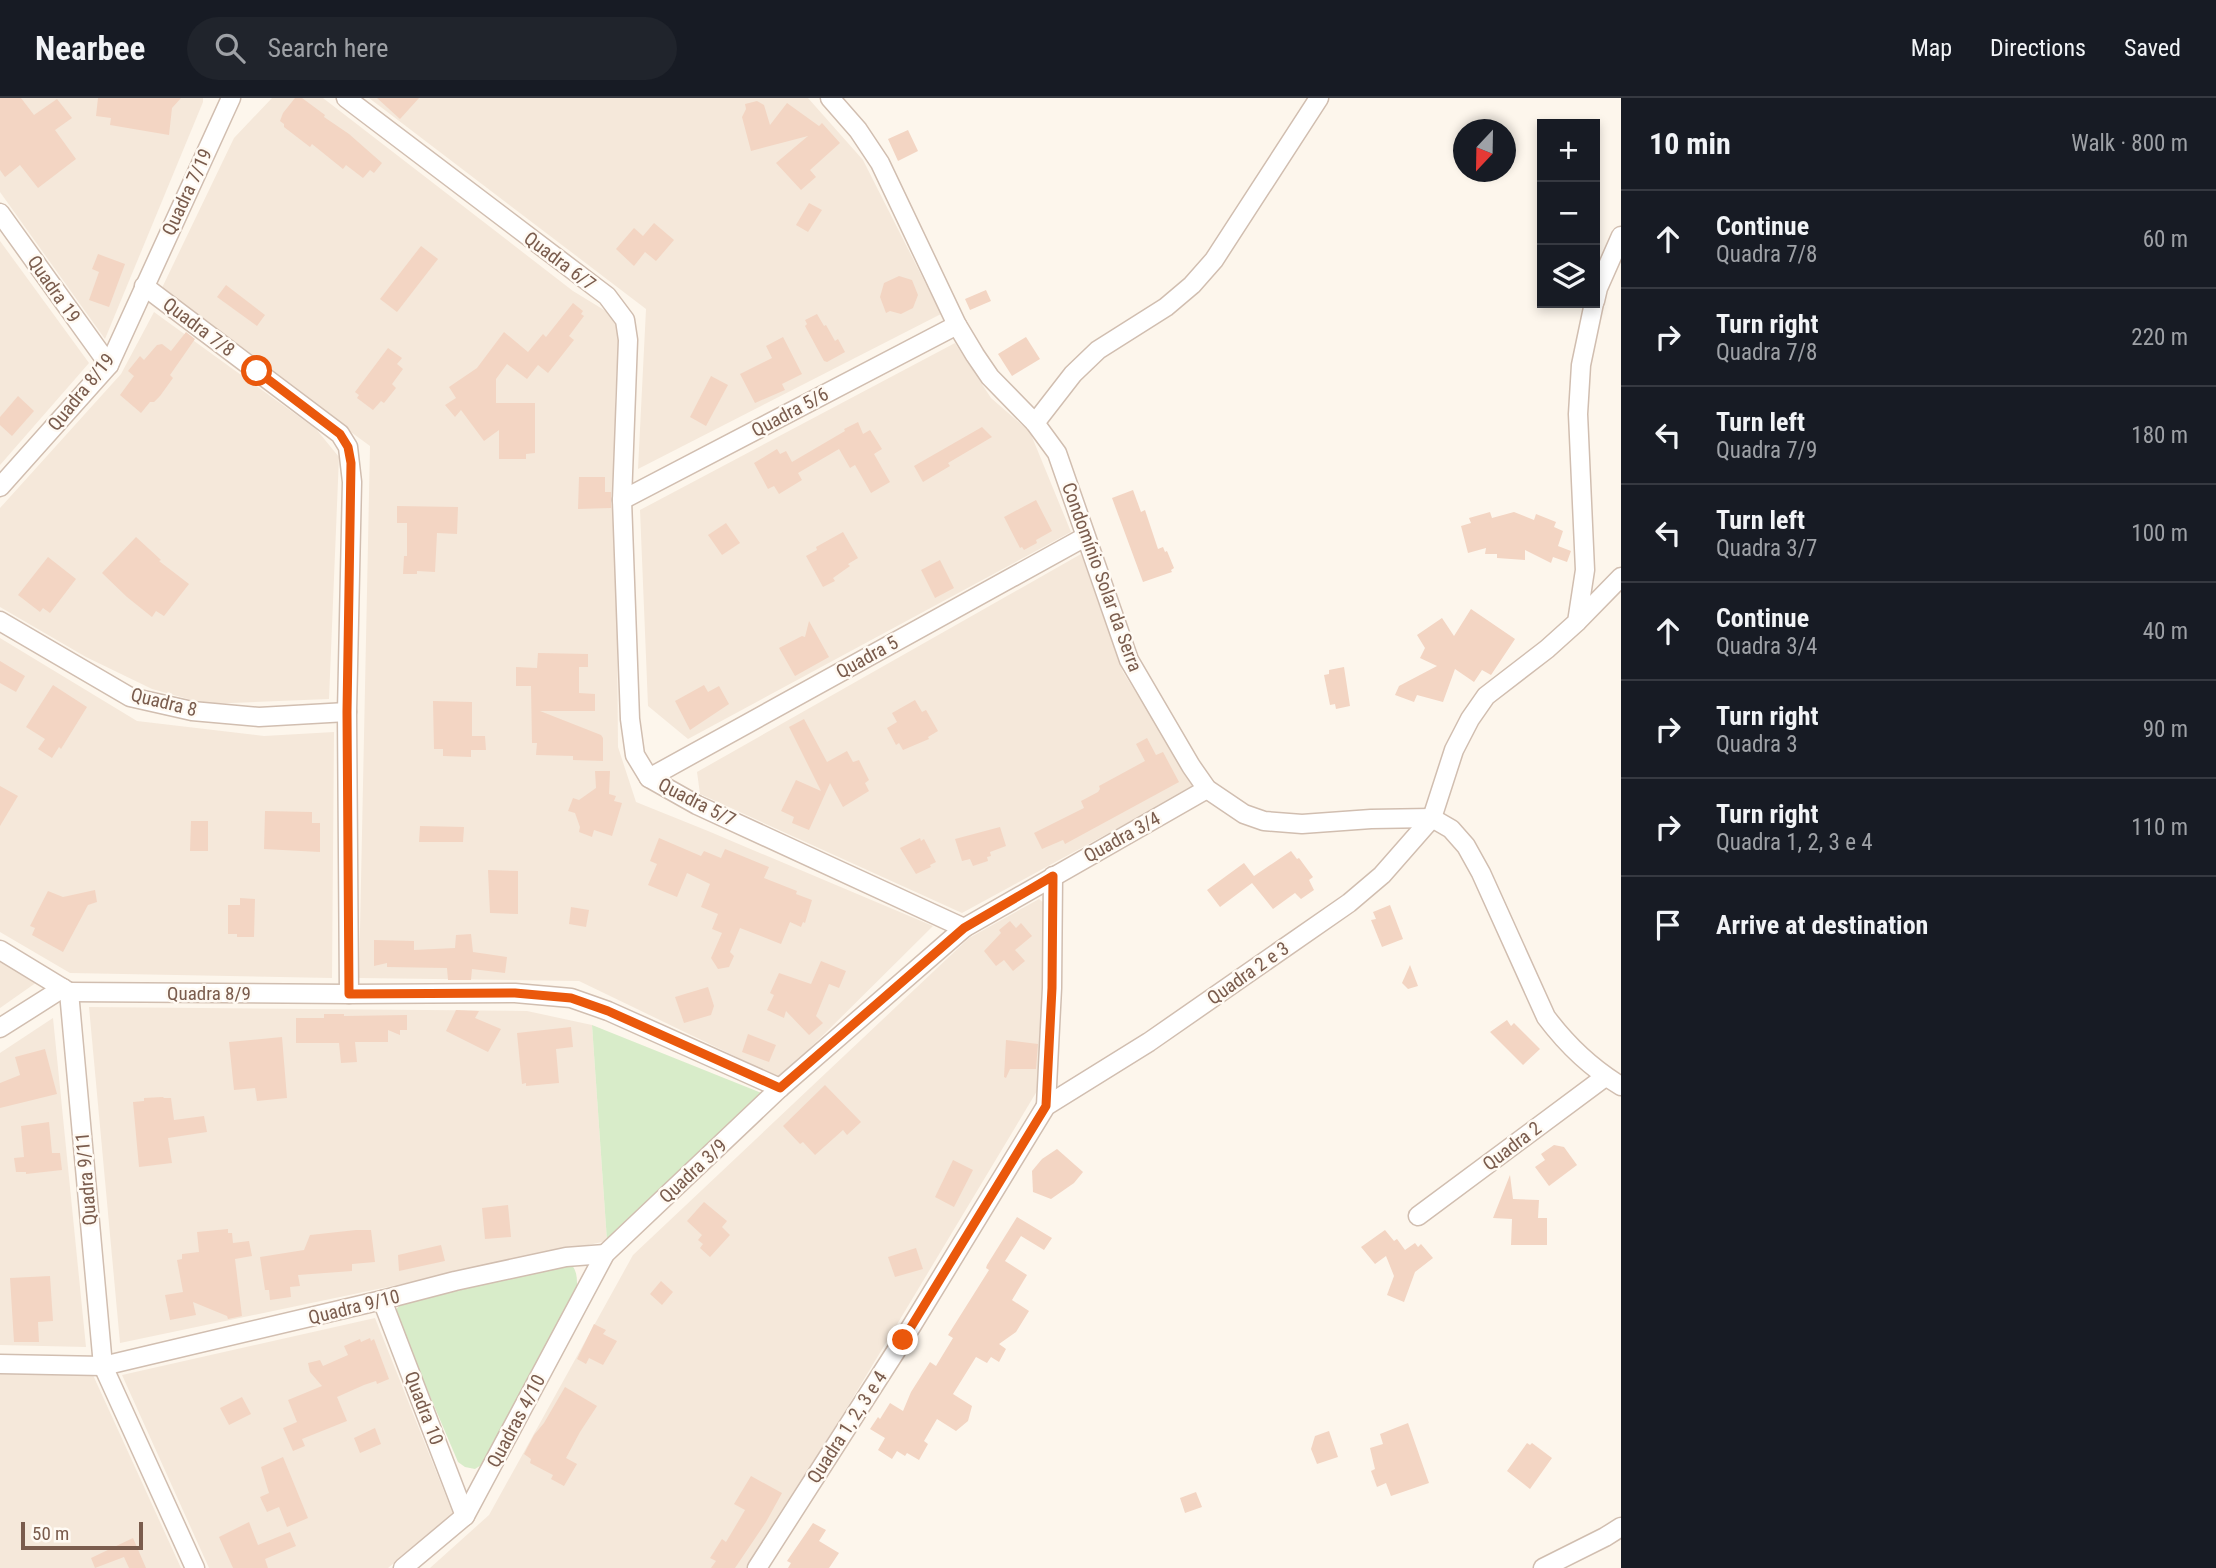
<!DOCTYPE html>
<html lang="en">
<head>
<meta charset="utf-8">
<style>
	:root { --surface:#171b24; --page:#20242c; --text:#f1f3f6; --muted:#9ea1a6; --line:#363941 }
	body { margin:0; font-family:"Roboto Condensed",sans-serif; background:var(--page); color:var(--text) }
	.controls { position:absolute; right:21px; top:21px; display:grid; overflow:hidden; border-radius:0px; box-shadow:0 4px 10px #0003 }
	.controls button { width:63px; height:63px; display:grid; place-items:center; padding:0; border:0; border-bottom:2px solid var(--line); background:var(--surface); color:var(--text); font:35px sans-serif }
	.compass { position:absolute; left:1453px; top:21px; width:63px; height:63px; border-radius:50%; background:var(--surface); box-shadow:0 4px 10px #0003; rotate:202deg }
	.scale { position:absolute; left:21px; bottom:18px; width:122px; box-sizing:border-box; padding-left:7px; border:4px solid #7a5c4d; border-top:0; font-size:19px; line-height:24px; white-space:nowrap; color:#7a5c4d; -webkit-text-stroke:5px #fffaf3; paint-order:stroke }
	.stop { position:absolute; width:21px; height:21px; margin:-16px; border:5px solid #ea580c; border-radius:50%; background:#fff }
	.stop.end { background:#ea580c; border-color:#fff; box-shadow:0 2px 7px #0008 }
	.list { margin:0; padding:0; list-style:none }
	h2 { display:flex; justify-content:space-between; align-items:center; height:91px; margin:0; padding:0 28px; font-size:30px }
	h2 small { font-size:23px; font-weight:400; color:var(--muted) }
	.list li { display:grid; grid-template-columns:46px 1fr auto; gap:21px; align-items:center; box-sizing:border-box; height:98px; padding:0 28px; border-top:2px solid var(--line) }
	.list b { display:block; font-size:26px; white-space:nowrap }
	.list p { margin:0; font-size:23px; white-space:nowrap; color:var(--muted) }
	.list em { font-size:23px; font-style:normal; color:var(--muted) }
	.icon { flex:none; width:38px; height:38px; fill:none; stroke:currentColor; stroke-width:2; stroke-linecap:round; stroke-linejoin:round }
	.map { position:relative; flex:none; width:1621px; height:1470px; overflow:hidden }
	header { display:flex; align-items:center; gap:42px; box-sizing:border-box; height:98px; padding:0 35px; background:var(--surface); border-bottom:2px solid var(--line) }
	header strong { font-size:33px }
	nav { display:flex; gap:38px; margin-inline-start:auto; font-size:24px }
	.search { width:490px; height:63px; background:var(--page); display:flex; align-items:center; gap:18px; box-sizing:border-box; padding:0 24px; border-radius:38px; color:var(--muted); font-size:26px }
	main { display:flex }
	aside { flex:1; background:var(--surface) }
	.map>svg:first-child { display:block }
</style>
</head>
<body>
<header>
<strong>Nearbee</strong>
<div class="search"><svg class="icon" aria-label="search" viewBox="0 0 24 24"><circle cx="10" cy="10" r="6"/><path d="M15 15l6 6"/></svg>Search here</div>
<nav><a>Map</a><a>Directions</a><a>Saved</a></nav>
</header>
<main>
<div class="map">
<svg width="1621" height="1470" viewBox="0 0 1621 1470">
	<rect width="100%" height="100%" fill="#fdf6ec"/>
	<g fill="#f5e8da">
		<path d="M0,0H203V4L105,241L0,94Z"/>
		<path d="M272,0H323L573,193L609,215L619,233L615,302L618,649L636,704L708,733L933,828L780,980L579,883L359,880L370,348L160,194L234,40Z"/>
		<path d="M369,0H808L863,62L941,216L638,371L646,211Z"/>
		<path d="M0,143L89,265L0,367Z"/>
		<path d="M154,214L316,331L339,359L329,601L206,606L152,591L86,559L0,509V410L121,276Z"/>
		<path d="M955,245L991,300L1030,334L1071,434L688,641L648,608L640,412Z"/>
		<path d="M1081,456L1123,574L1195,688L962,815L700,696L697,674Z"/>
		<path d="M0,540L137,623L264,638L334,634L332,880L70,875L0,834Z"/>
		<path d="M1039,801L1046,807L1037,993L848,1308L747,1470H430L489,1417L633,1157L969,840Z"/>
		<path d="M0,863L37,884L0,910Z"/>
		<path d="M89,909L527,913L592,927L607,1143L120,1245Z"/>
		<path d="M53,920L86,1249L0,1247V955Z"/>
		<path d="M375,1220L453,1416L388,1470H209L122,1277Z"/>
		<path d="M0,1275L93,1277L181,1470H0Z"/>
	</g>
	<g fill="#d8ecc9">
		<path d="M592,927L764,996L607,1143Z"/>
		<path d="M570,1166C577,1171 577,1180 577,1188L486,1364L475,1371L465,1369L458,1364L395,1216L397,1210L402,1206Z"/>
	</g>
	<g fill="#f3d5c3">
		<path d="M0,0H21L34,17L57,1L72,20L55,32L76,61L38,90L20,67L5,79L0,72Z"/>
		<path d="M98,0H181L172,10L169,37L110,27L111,20L96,18Z"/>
		<path d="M295,0H302L325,17L324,19L349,36L382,65L374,75L370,72L363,80L346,67L343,71L312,46L310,49L284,29V26L280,23L283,15Z"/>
		<path d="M377,0H419L400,21Z"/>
		<path d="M757,3L764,7L770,27L787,5L819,28L822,25L840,45L810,72L816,79L801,92L776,65L808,38L751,53L742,19L746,11L745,6Z"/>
		<path d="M908,32L918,53L898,63L888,41Z"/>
		<path d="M809,105L822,112L808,134L796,127Z"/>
		<path d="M654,125L674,142L656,163L645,154L634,168L616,151L634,130L643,138Z"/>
		<path d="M421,148L438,161L397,214L380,201Z"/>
		<path d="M98,156L125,166L109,209L89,202L99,174L92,171Z"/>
		<path d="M899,178L912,182L918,197L913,210L901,216L890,213L886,215L880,199L884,185Z"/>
		<path d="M226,187L265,217L257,228L217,199Z"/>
		<path d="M986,192L991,203L970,212L965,201Z"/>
		<path d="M573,205L583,213L581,216L584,218L569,238L574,242L548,275L538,267L527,281L507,266L496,281V305H535V355L526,356V361H499V332L484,343L461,312L455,319L445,307L456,300L449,289L477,270L504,234L528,254L543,236L546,239Z"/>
		<path d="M817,216L824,228L826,227L835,243L838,241L845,254L827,264L824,263L805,228L807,226L805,222Z"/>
		<path d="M186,234L195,241L170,277L173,280L160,298L154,304H150L141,315L120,297L134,278L128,273L140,258L144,262L157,247L162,246L171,253Z"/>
		<path d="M783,239L802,276L782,286L785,292L755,305L740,276L772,260L766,248Z"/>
		<path d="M1026,239L1040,261L1012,278L998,256Z"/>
		<path d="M388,250L402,260L397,266L403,271L392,286L396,290L384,305L381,303L373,312L357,300L359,297L355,294Z"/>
		<path d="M711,278L728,287L706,328L690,319Z"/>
		<path d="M18,298L34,313L12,338L0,327V319Z"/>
		<path d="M858,324L863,336L870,332L882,351L874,356L890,384L871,395L855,367L850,370L839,351L798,375L802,382L779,396L774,388L768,391L754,365L777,351L780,356L786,353L792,364L845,333L844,331Z"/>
		<path d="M982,329L992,339L948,365L950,368L923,384L914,368Z"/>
		<path d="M579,379H605V394H611V410L578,411Z"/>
		<path d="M1133,392L1141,414L1145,412L1158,451L1163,449L1165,454L1167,453L1174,470L1171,472L1172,474L1143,484L1112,400Z"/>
		<path d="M1036,402L1052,433L1036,442L1037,445L1024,452L1022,449L1020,450L1004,419Z"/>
		<path d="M397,408L458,409L457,436L437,435L435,474L417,473V476H403L404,458H407V425H397Z"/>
		<path d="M1490,414L1492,420L1514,414L1534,422L1536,416L1556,424L1554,429L1563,433L1558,448L1571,453L1567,464L1553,459L1551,465L1525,452V462L1497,460V456H1485L1486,450L1468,455L1461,428L1471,425L1469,420Z"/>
		<path d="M726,425L740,445L722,457L708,437Z"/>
		<path d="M843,434L858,460L848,466L850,468L833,480L835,483L823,489L806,458L817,452L816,449Z"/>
		<path d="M136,439L161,462L159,463L189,486L164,518L156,513L152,519L127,499L102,475Z"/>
		<path d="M48,459L76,481L50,515L43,510L40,514L18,497Z"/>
		<path d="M940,462L954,490L935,500L921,472Z"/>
		<path d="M1471,511L1515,541L1491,577L1482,572L1474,584L1455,571L1443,604L1417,597L1414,604L1395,597L1399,588L1437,568L1420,560L1425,550L1417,537L1442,520L1454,538Z"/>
		<path d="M809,523L829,559L795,578L779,550L802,538L805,539Z"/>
		<path d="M538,555L588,556V569H579V595L595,596V613H540L601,637L603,640V663L573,662V658L536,657L537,645H532L531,588H516V569L537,570Z"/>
		<path d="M0,563L25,578L16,594L0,585Z"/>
		<path d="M1344,569L1350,608L1336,611L1335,606L1330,607L1324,577L1329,576V572Z"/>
		<path d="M53,587L87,609L61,651L59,649L52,660L38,651L45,641L26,629Z"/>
		<path d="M704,587L708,594L719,588L729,606L690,632L675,603Z"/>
		<path d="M915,602L922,614L926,612L938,633L928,639L929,641L903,652L899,645L896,647L887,630L897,624L892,615Z"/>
		<path d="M433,603L472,604V638H485L486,652H471V659L443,658V651H434Z"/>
		<path d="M804,621L827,664L847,653L853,664L859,662L869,682L865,685L869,693L843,709L830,685L809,732L792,725L794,719L781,713L796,682L821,693L789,629Z"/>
		<path d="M1147,640L1156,657L1163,654L1179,684L1065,746L1063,742L1042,751L1034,735L1084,710L1081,703L1098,694L1100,691L1099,688L1145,663L1136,646Z"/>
		<path d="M595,673H610L609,696L616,698L614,703L622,705L612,738L594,732L592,739L579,734L580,729L575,715L568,713L573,700L579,702L596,690Z"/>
		<path d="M0,688L18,698L0,728Z"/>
		<path d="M265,713L312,714V725H320V754L264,751Z"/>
		<path d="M191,723H208V753H190Z"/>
		<path d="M420,728L464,729L463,744H419Z"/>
		<path d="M1000,729L1006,748L990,754L991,758L987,759L988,763L973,768L970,761L962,763L955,741Z"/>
		<path d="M659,740L701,758L704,753L721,760L725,751L769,769L764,780L797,793L796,796L812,802L805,825L803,824L801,829L790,824L781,846L740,830L730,854L734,858L729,869L718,871L711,860L722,835L712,831L718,816L701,809L710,786L687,775L677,799L648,787L657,766L650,763Z"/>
		<path d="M920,740L921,743L924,741L936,764L930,767L931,769L916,776L900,750Z"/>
		<path d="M1291,753L1297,761L1299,760L1313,779L1309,782L1314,792L1301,801L1295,795L1273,811L1252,785L1220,809L1207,792L1244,765L1254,778Z"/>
		<path d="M488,772L518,773V816L490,815Z"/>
		<path d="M95,792L97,804L88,807L63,854L32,837L35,830L30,828L48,793L63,799Z"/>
		<path d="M240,800L255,801L254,839H237V836H228V807H240Z"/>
		<path d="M1390,807L1403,841L1382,849L1371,822L1376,821L1373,814Z"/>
		<path d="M571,809L589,812L586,829L569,826Z"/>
		<path d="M1010,823L1016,830L1021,825L1032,838L1015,852L1025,863L1013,873L1004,862L996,868L984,853L1001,835L999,832Z"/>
		<path d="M471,836L473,854L507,859L505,875L472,871L471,882H448L447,870L387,869V865L374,868V842L414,843V852L455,850L456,837Z"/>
		<path d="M821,863L846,873L839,890L829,886L816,918L823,925L809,937L786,913L784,920L767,912L774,897L770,895L779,875L811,886Z"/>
		<path d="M1410,867L1418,888L1408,891L1402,885Z"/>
		<path d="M708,889L714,908L711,917L684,925L675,899Z"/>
		<path d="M456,912L479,913L475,920L501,931L488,954L446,933Z"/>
		<path d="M324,916H344V918L407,917V932H400V937L388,932V944H355L357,964L341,965L339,945H296V920H324Z"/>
		<path d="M1507,922L1511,928L1514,925L1540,951L1523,967L1490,934Z"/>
		<path d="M571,929L573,949L556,951L559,985L526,988V985L522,986L517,935Z"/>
		<path d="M748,936L776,947L769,964L742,954Z"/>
		<path d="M282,939L287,1000L257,1003L255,990L234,992L229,944Z"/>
		<path d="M1006,942L1038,946L1036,971H1010L1006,980L1004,979Z"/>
		<path d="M45,951L57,996L0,1010V985L20,977L15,959Z"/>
		<path d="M825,987L861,1024L847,1037L843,1032L815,1057L803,1044L800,1046L783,1028Z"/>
		<path d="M163,999L164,1000H171L174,1022L204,1018L207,1034L168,1040L172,1065L139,1069L133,1004L144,1003V1000Z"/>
		<path d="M49,1024L52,1055H60L62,1072L26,1076V1074H16L14,1060L24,1059L21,1028Z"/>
		<path d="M1554,1047L1564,1049L1577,1067L1549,1088L1535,1069L1545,1062L1541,1056Z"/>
		<path d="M1057,1051L1083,1074L1074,1085L1051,1101L1033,1094L1032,1073L1042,1061Z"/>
		<path d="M953,1062L973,1072L954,1109L935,1099Z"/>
		<path d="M1510,1077L1513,1101L1539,1102L1538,1120H1547V1147H1511L1512,1121L1493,1120Z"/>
		<path d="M704,1104L727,1123L722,1129L730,1137L710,1159L700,1150L703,1146L698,1142L702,1137L687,1123Z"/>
		<path d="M508,1107L511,1139L485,1141L482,1110Z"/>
		<path d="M1017,1119L1052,1140L1044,1152L1021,1138L1005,1163L1027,1177L1012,1202L1029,1213L1016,1234L999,1246L1006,1251L999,1264L991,1259L987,1265L976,1259L953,1296L972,1308L968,1323L956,1333L937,1321L924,1343L928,1346L919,1362L907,1355L905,1358L897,1353L892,1361L878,1352L885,1340L870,1331L878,1319L880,1321L890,1305L903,1313L911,1294L930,1264L936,1268L953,1240L948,1237L989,1172L986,1170L987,1167Z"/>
		<path d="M228,1131V1135H232L233,1145L249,1143L252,1158L235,1161L242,1218L228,1221L227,1218L193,1204L196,1217L170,1222L165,1197L183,1194L177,1162L182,1161V1156L199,1154L197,1134Z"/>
		<path d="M356,1132H371L375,1164L352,1166V1173L298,1177L300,1188L290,1189L291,1199L270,1202L269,1192H265L260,1159L304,1152L310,1137Z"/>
		<path d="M1385,1132L1394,1143L1397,1141L1405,1152L1415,1145L1418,1149L1421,1146L1433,1160L1415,1174L1404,1204L1387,1197L1394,1178L1386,1158L1375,1166L1361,1149Z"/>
		<path d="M441,1147L445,1163L399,1173L398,1157Z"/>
		<path d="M916,1150L923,1171L895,1179L888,1159Z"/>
		<path d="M50,1178L53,1223L38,1224L39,1244H14L10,1180Z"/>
		<path d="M661,1183L673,1194L662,1207L650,1196Z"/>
		<path d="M594,1226L606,1232L603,1236L617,1243L603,1267L589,1260L586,1266L577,1261Z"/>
		<path d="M370,1240L371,1243L374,1241L389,1281L377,1286L376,1283L364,1287L337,1299L347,1323L302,1341L305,1348L293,1353L283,1330L297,1324L288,1302L322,1288L310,1274L308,1265L320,1262L323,1268L348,1257L344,1248L360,1241L361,1244Z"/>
		<path d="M565,1289L597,1308L580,1334L566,1360L577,1366L564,1388L551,1381L553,1377L530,1365L531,1361L524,1356L534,1337L544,1325Z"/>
		<path d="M242,1299L251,1316L229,1327L220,1310Z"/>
		<path d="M1408,1325L1429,1385L1391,1398L1386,1385L1377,1389L1371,1373L1375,1371L1370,1350L1383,1346L1380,1336Z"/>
		<path d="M375,1330L381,1346L360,1355L354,1340Z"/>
		<path d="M1329,1333L1338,1359L1317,1366L1311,1351L1315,1338Z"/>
		<path d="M1527,1345L1530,1347L1532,1345L1552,1360L1530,1391L1507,1373Z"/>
		<path d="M283,1359L308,1420L287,1429L279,1409L267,1414L260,1399L269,1395L261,1369Z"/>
		<path d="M751,1378L782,1395L766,1424L735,1470H711L716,1463L710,1460L722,1441L726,1444L745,1412L734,1406Z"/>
		<path d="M1196,1394L1202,1409L1185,1415L1180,1400Z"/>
		<path d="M249,1424L258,1447L290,1434L296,1448L265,1461L268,1470H233L219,1439Z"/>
		<path d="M813,1425L826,1432L819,1443L839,1455L829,1470H788L791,1465L787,1463Z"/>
		<path d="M133,1440L146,1470H129L124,1459L95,1470L91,1460Z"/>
	</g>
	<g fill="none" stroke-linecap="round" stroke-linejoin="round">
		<g stroke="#d1beb0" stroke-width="21">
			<g id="minor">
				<path d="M346,0L607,198L625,222L628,242L622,402L630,621L635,657L649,680L697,707L964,830"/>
				<path d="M830,0L858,32L880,65L957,227L975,257L990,279L1035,325L1057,355L1129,562L1191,668L1207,691L1244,716L1264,723L1302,726L1371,721L1432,720L1451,731L1466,748L1481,775L1546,919C1567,947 1591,970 1621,988"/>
				<path d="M0,115L109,267"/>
				<path d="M144,188L340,336L348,349L352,384L347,614L349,896"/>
				<path d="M1595,203L1598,190L1621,138"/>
				<path d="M1035,325L1073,276L1098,252L1166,209L1192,187L1214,162L1319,0"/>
				<path d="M0,389L109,267L231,0"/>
				<path d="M622,402L957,227"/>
				<path d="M0,523L130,599L192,613L259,619L347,614"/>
				<path d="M1577,524L1621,479"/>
				<path d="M649,680L1085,439"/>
				<path d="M0,852L69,894"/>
				<path d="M69,894L349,896L515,895L571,900L608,913L780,990"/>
				<path d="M69,894L103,1268L195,1470"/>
				<path d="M0,930L63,890"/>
				<path d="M1046,1008L1052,890L1053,778"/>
				<path d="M1418,1118L1605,979"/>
				<path d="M382,1202L465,1418"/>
				<path d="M0,1266L103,1268L382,1202L455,1183L566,1159L605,1156"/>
				<path d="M403,1470L465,1418L605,1156L780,990L964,830L1207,691"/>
				<path d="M757,1470L903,1242L1046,1008L1149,944L1349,805L1382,777L1432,720L1454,652L1470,621L1486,598L1547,551L1577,524L1585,472L1578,316L1581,267L1594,205"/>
				<path d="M1543,1470L1605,1439L1621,1429"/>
			</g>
		</g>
		<use href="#minor" stroke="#fff" stroke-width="18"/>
	</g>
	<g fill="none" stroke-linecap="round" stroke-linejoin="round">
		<path stroke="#ea580c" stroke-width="9" d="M257,273L340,336L348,349L351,365L347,614L349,896L515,895L571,900L608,913L780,990L964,830L1053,778L1052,890L1046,1008L903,1242"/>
	</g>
	<g text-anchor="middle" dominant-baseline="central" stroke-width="5" stroke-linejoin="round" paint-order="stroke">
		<g font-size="19" fill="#7a5c4d" stroke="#fffaf3">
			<text transform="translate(187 94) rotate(-65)">Quadra 7/19</text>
			<text transform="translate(560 163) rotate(37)">Quadra 6/7</text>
			<text transform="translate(54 191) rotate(55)">Quadra 19</text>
			<text transform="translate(199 229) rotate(37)">Quadra 7/8</text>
			<text transform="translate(81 294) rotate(-51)">Quadra 8/19</text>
			<text transform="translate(790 314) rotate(-28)">Quadra 5/6</text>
			<text transform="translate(1102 479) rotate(70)">Condomínio Solar da Serra</text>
			<text transform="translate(867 559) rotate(-29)">Quadra 5</text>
			<text transform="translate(164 604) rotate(14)">Quadra 8</text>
			<text transform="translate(697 704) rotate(27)">Quadra 5/7</text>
			<text transform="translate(1122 739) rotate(-29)">Quadra 3/4</text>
			<text transform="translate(1248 875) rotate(-35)">Quadra 2 e 3</text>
			<text x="209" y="895">Quadra 8/9</text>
			<text transform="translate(1512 1048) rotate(-37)">Quadra 2</text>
			<text transform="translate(693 1073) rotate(-43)">Quadra 3/9</text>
			<text transform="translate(86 1081) rotate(-95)">Quadra 9/11</text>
			<text transform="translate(354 1209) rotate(-14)">Quadra 9/10</text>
			<text transform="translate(424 1310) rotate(69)">Quadra 10</text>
			<text transform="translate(516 1323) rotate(-62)">Quadras 4/10</text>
			<text transform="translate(847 1329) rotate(-57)">Quadra 1, 2, 3 e 4</text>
		</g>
	</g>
</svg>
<div class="controls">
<button>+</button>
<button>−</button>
<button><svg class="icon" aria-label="layers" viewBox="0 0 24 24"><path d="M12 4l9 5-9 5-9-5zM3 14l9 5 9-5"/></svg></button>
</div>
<svg class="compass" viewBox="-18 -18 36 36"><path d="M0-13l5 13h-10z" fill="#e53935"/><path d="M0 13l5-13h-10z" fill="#9ea1a6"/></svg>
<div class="scale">50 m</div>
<div class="stop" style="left:257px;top:273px"></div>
<div class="stop end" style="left:903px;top:1242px"></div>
</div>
<aside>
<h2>10 min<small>Walk · 800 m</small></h2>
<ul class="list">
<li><svg class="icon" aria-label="ahead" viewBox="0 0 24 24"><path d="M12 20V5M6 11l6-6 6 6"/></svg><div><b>Continue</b><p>Quadra 7/8</p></div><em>60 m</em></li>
<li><svg class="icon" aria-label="right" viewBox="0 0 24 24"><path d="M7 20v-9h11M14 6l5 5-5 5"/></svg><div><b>Turn right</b><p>Quadra 7/8</p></div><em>220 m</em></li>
<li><svg class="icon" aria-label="left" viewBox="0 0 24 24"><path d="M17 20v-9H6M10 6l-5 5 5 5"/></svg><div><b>Turn left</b><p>Quadra 7/9</p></div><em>180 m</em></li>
<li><svg class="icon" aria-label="left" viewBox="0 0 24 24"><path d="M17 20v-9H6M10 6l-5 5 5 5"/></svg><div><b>Turn left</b><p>Quadra 3/7</p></div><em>100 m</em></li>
<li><svg class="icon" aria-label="ahead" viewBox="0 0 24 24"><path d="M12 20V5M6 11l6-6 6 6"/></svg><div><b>Continue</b><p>Quadra 3/4</p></div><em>40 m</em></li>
<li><svg class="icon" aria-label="right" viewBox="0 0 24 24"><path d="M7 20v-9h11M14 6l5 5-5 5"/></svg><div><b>Turn right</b><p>Quadra 3</p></div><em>90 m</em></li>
<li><svg class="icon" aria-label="right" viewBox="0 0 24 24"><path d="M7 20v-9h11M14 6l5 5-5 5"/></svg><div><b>Turn right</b><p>Quadra 1, 2, 3 e 4</p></div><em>110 m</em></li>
<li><svg class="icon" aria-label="arrive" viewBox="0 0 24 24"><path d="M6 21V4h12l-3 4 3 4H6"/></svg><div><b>Arrive at destination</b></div></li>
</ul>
</aside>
</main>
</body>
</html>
